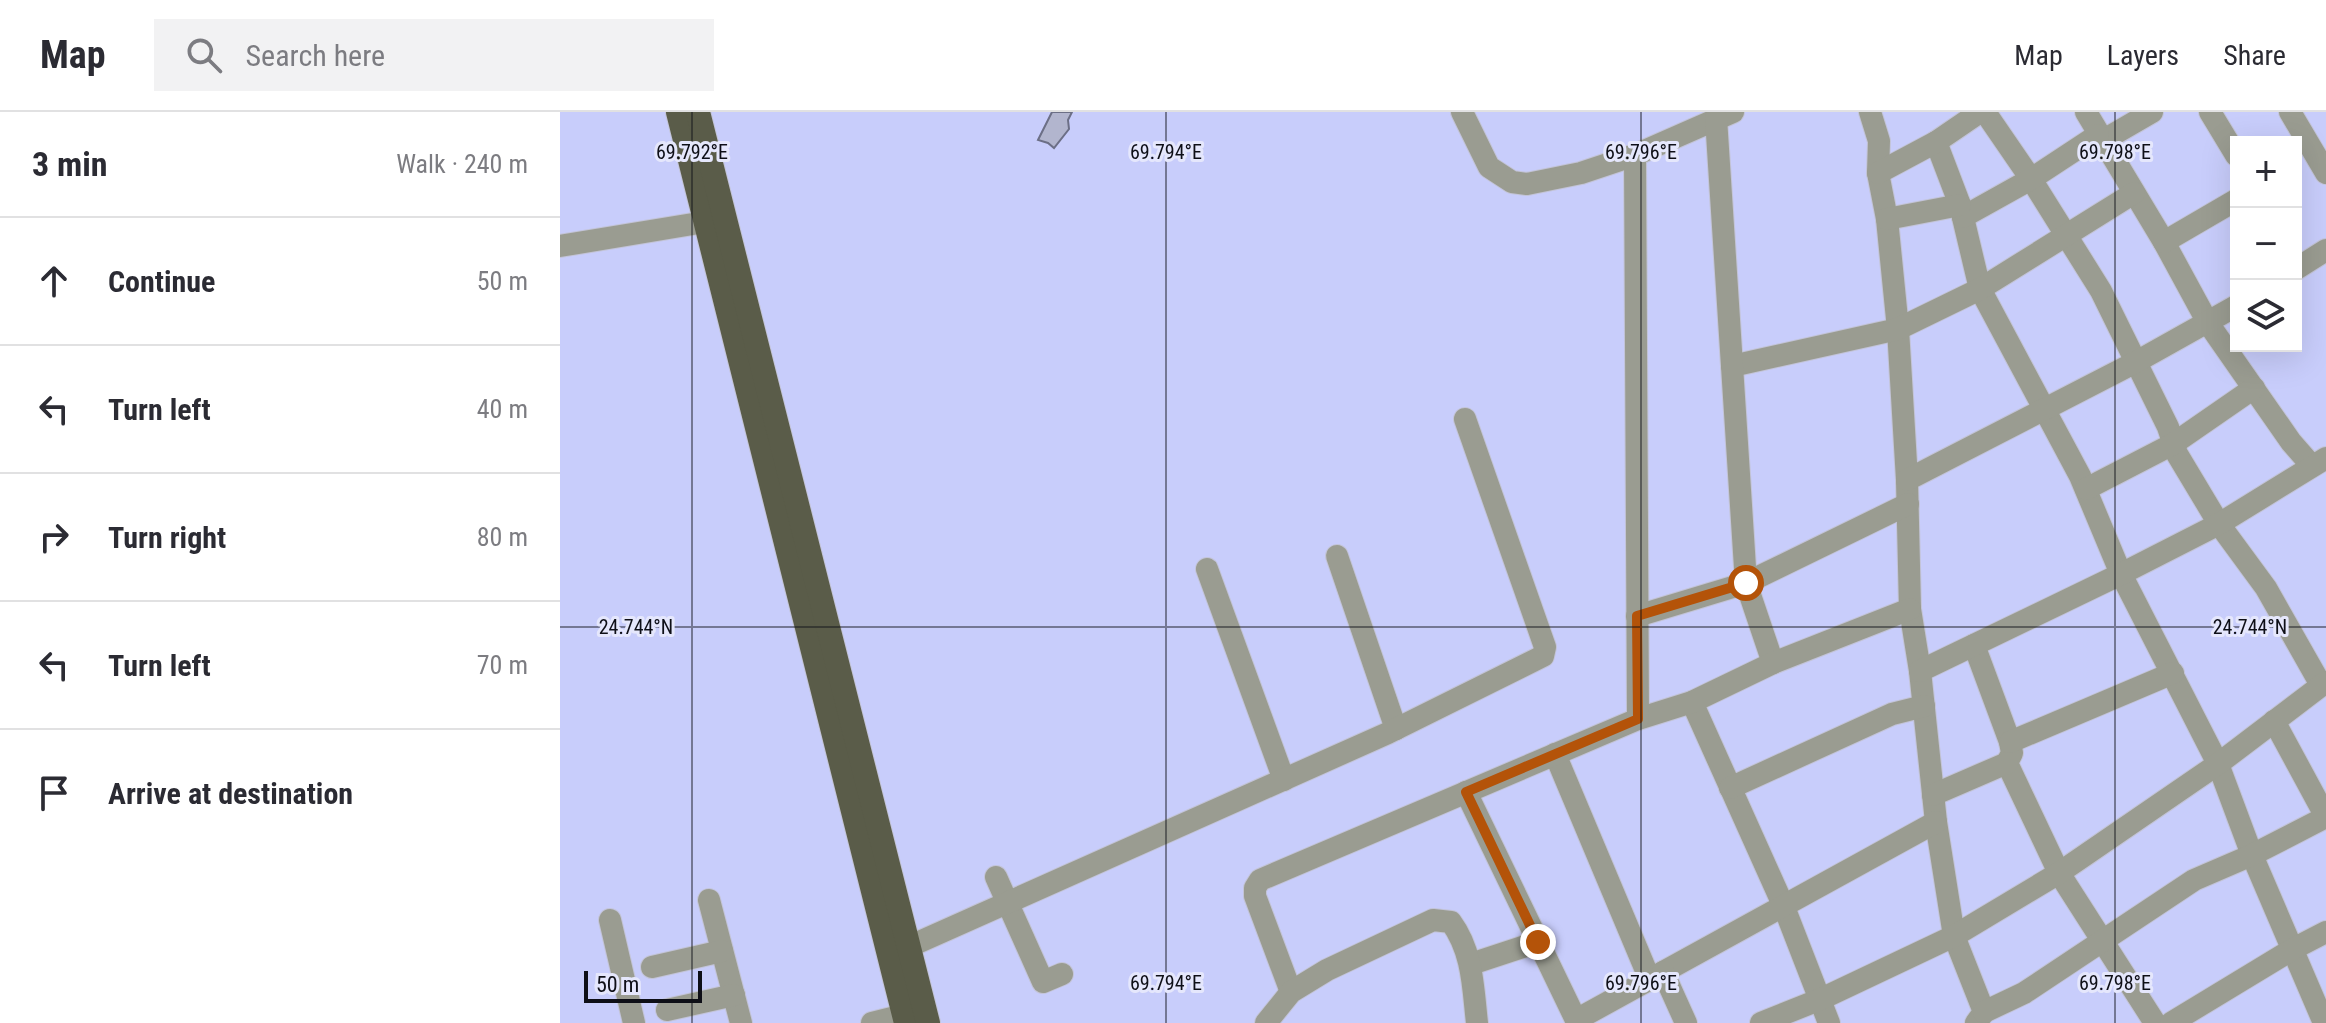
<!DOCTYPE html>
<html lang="en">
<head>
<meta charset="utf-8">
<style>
	:root { --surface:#fff; --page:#f2f2f3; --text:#2b2b33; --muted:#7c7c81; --line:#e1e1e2 }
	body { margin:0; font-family:"Roboto Condensed",sans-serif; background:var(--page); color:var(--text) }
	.controls { position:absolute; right:24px; top:24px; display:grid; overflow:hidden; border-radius:0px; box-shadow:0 8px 32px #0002 }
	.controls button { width:72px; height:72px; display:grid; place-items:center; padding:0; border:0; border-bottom:2px solid var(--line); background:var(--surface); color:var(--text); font:40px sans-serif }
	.scale { position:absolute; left:24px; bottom:20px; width:118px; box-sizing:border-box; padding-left:8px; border:4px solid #0e0f17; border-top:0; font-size:22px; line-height:28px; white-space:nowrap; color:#0e0f17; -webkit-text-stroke:6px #e5e7fc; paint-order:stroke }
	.stop { position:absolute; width:24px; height:24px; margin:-18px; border:6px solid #b45309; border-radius:50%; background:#fff }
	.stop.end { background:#b45309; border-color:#fff; box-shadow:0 2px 8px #0008 }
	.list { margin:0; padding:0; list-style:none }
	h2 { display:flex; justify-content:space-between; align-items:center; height:104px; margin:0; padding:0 32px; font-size:34px }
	h2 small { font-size:26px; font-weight:400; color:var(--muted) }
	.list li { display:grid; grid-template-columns:52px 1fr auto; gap:24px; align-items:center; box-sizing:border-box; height:128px; padding:0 32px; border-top:2px solid var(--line) }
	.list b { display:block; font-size:30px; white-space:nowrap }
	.list em { font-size:26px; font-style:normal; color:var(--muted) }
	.icon { flex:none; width:44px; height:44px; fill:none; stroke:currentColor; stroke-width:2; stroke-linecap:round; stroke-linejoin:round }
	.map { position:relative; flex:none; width:1766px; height:911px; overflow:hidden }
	header { display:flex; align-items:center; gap:48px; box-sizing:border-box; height:112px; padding:0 40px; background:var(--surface); border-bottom:2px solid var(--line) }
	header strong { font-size:38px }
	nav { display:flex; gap:44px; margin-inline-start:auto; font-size:28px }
	.search { width:560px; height:72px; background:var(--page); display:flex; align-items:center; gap:20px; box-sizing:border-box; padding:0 28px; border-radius:0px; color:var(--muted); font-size:30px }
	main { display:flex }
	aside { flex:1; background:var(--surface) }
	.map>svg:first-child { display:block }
</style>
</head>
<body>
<header>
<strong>Map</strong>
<div class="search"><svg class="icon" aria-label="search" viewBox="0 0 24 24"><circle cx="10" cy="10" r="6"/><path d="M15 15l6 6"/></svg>Search here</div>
<nav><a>Map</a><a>Layers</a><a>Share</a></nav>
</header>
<main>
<aside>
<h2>3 min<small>Walk · 240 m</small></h2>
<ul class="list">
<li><svg class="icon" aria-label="ahead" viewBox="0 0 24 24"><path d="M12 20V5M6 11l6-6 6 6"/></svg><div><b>Continue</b></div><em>50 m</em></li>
<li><svg class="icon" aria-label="left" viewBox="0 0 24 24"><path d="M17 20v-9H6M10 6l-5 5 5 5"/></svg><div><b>Turn left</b></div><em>40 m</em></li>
<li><svg class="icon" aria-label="right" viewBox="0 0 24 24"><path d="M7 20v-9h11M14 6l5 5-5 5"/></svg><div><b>Turn right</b></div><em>80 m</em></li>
<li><svg class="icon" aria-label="left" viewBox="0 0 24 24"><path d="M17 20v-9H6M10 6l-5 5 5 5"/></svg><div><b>Turn left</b></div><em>70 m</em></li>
<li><svg class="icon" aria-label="arrive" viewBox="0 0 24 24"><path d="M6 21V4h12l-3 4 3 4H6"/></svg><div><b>Arrive at destination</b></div></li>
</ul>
</aside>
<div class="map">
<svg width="1766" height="911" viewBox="0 0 1766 911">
	<rect width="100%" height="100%" fill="#e5e7fc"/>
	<path fill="#c8cdfb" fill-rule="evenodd" d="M0,0H1766V911H0ZM1676,30H1736V234H1676Z"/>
	<path fill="#b2b5ce" stroke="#6c6f86" stroke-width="2" d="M492,0H512L508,8L509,17L494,36L488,31L478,28Z"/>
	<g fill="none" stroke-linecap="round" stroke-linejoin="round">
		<g stroke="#c3c4d7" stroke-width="24">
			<g id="minor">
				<path d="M902,0L929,55L952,70L967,72L1021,61L1075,43L1173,0"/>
				<path d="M1310,0L1319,29L1318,61L1327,107L1338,217L1347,368L1350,497L1360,559L1376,710L1394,824L1424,900L1416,911"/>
				<path d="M1425,0L1471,67L1541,179L1608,315L1617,342L1659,412L1706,476L1761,573"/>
				<path d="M1526,0L1604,130L1648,211L1731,330L1752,354"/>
				<path d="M1650,0L1676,43"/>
				<path d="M1730,0L1766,61"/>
				<path d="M1542,29L1592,0"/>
				<path d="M1376,30L1400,93L1420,177L1520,364L1561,462L1658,652L1692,743L1764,911"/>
				<path d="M1318,61L1376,30L1420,0"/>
				<path d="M1403,105L1471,67L1538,23"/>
				<path d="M1327,107L1400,93"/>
				<path d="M1604,130L1676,88"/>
				<path d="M0,134L145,110"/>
				<path d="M1736,157L1766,138"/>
				<path d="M1172,254L1338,217L1420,177L1574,81"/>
				<path d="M1347,368L1576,250L1676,194"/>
				<path d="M1526,377L1613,332L1694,276"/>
				<path d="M777,444L836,617"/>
				<path d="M647,457L724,668"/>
				<path d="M1077,504L1186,471L1156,6"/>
				<path d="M1414,533L1450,630L1452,641L1447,651L1499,761L1595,911"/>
				<path d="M1213,551L1186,471L1348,392"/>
				<path d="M1360,559L1561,462L1659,412L1766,346"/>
				<path d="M1132,590L1224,795L1269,911"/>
				<path d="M1078,607L1132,590L1213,551L1350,497"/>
				<path d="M1450,630L1613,561"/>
				<path d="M995,642L1090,868"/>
				<path d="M1170,676L1332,602L1364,594"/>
				<path d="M906,680L1016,908L1376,710"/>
				<path d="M1373,683L1447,651"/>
				<path d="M436,765L483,870L502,862"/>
				<path d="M149,788L181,911"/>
				<path d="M50,808L74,911"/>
				<path d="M348,835L828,621L983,544L985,535L905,307"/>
				<path d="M911,852L978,830"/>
				<path d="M92,855L162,839"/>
				<path d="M1103,860L1126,911"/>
				<path d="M731,880L695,784V776L700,768L1078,607L1075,43"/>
				<path d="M107,898L174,883"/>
				<path d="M1424,900L1464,881L1634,768L1692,743L1766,705L1714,609"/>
				<path d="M312,911L344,903"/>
				<path d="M706,911L731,880L767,858L873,808L891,810C913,840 913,876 917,911"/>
				<path d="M1201,911L1261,887L1394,824L1499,761L1658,652L1766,570"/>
				<path d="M1611,911L1733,837L1766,820"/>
			</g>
		</g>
		<g stroke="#c3c4d7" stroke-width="26">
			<g id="major">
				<path d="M118,0L346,911"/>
				<path d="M138,0L368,911"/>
			</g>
		</g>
		<use href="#minor" stroke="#9a9c91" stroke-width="22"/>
		<use href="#major" stroke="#5a5c49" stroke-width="24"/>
	</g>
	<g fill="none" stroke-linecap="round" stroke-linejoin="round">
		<path stroke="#b45309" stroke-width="10" d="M978,830L906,680L1078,607L1077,504L1186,471"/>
	</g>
	<path fill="none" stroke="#0e0f17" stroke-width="2" stroke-opacity="0.45" d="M132,0V911M606,0V911M1081,0V911M1555,0V911M0,515H1766"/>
	<g font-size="20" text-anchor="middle" fill="#0e0f17" stroke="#e5e7fc" stroke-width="6" stroke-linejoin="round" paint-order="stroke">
		<text x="132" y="47">69.792°E</text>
		<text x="606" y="47">69.794°E</text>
		<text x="1081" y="47">69.796°E</text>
		<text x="1555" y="47">69.798°E</text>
		<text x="76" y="522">24.744°N</text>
		<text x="1690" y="522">24.744°N</text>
		<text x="606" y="878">69.794°E</text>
		<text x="1081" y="878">69.796°E</text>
		<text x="1555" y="878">69.798°E</text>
	</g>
</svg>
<div class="controls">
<button>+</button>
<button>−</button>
<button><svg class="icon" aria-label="layers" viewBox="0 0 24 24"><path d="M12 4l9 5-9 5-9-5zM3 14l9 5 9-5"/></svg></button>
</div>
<div class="scale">50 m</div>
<div class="stop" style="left:1186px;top:471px"></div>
<div class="stop end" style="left:978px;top:830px"></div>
</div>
</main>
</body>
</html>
